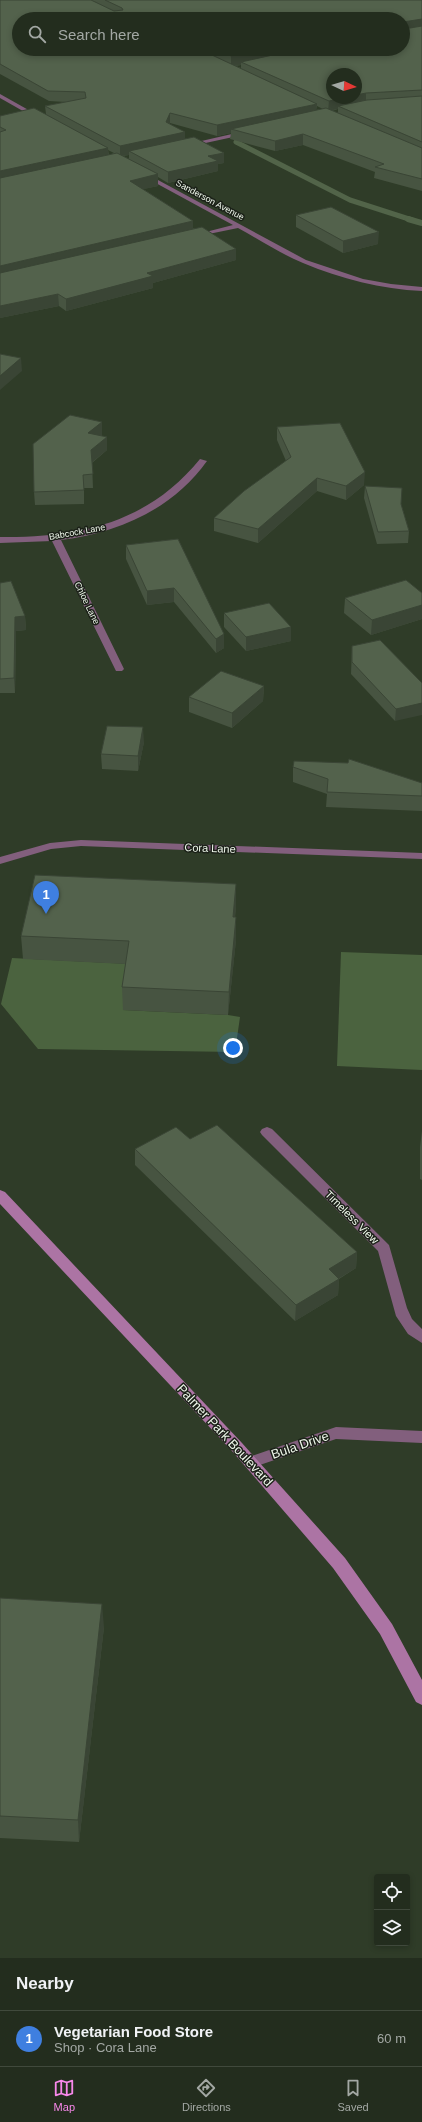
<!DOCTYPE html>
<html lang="en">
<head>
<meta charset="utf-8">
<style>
	:root { --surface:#232d1e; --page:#2f392b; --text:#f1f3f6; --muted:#a3a8a4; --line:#40493c; --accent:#f888eb }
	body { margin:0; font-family:Helvetica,sans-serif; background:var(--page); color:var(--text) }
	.controls { position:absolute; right:12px; bottom:12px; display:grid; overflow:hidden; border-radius:4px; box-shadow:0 2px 6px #0003 }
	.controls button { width:36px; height:36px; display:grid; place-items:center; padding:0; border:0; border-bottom:1px solid var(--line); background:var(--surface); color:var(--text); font:20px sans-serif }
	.compass { position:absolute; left:326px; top:68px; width:36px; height:36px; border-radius:50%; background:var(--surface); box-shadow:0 2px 6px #0003; rotate:94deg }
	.you { position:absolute; left:233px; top:1048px; width:14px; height:14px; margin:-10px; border:3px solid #fff; border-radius:50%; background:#1a73e8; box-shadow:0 0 0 6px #1a73e833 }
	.badge { display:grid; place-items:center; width:26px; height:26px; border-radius:50%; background:var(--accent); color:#fff; font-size:13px; font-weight:700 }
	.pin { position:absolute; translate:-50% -33px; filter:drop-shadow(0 1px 2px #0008) }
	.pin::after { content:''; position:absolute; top:21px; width:14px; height:12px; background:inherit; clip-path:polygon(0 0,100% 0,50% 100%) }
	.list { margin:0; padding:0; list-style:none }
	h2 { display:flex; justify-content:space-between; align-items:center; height:52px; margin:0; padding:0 16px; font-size:17px }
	h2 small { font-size:13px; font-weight:400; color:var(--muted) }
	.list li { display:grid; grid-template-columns:26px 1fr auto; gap:12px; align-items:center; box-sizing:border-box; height:56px; padding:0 16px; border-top:1px solid var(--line) }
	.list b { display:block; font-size:15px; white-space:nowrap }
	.list p { margin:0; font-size:13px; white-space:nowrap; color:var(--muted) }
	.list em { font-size:13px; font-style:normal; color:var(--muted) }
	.icon { flex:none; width:22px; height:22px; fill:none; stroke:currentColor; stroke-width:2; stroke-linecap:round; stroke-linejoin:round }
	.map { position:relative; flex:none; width:422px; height:1958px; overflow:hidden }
	.search { position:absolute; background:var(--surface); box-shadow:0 2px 6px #0003; left:12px; right:12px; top:12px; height:44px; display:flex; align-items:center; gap:10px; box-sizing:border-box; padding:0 14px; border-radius:22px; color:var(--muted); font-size:15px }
	.sheet { height:108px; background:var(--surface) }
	nav { display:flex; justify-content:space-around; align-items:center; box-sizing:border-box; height:56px; border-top:1px solid var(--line); background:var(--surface); font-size:11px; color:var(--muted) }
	nav a { display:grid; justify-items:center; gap:2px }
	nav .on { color:var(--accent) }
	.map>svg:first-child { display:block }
</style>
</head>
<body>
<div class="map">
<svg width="422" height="1958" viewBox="0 0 422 1958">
	<rect width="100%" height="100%" fill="#2f3c28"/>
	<g fill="#4b633f">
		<path d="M341,952L422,955V1070L337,1066Z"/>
		<path d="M12,958L130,964L123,1010L228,1015L240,1017L235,1052L38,1049L1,1004Z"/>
	</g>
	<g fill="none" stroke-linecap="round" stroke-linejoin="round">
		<path stroke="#526449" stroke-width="5" d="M236,142L350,200L412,220"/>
		<path stroke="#526449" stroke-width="6" d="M408,219L422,223"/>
		<g fill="#825f7d" fill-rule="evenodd">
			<path d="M0,94L41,117L42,118L37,119L0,98Z"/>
			<path d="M245,131L247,134L187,147L184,145Z"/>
			<path d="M141,173H145L306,260L363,279L391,284L422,287V291C381,289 341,279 303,263C281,254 260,240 238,228L194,237V235L233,225L141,175Z"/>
			<path d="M200,459L207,461C173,509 118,533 61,540L124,669L122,671H116L52,541L0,543V537C79,538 148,523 200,459Z"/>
			<path d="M81,840L422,853V859L81,846L51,849L0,864V857L50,843Z"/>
			<path d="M267,1127L272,1129L389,1245L407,1308L412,1319L422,1329V1343L408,1334L396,1316L378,1251L262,1135L260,1132L262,1129Z"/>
			<path d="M336,1427L422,1431V1443L336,1439L251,1468L246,1466L243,1462L246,1458Z"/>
		</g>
		<path fill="#ac74a4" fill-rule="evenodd" d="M0,1190L5,1192L242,1443L345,1558L392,1624L422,1680V1705L416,1702L380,1634L333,1568L232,1451L0,1204Z"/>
	</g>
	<g fill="#475441" fill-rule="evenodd">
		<path d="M0,0H422V191L374,178L375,172L303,145L275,151L230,139L231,133L217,136L170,123V124L185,139L224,153V163L218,164V171L168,183L158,177V186L143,189L193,221V228L236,260L153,283V288L66,311L59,306L0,318V116L46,114L45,106L66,102L49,101L0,74ZM403,19V49H19ZM241,65V68L235,66ZM317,106L323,109L316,110ZM338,109V113L332,111ZM108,150L114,153L109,155ZM129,155V159L123,156Z"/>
		<path d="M296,215L378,244L343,253L296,227Z"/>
		<path d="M102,422V435L101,436L107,437V450L92,463L93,488H84V504L35,505L34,492Z"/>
		<path d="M277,427L364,485L346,500L317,491L258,543L214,531V518L286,461L277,440Z"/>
		<path d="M365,486L401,504L409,531L408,543L377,544L364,498Z"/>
		<path d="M178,539L224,648L216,653L174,602L147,605L126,559V545Z"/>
		<path d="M0,583L25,616L26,630L16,631L15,693H0Z"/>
		<path d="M422,593V619L371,635L344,613L345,598Z"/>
		<path d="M224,613L291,641L246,651L224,627Z"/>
		<path d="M352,646L422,683L395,721L351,674Z"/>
		<path d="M264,686L263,701L232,728L189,712V697Z"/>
		<path d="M144,742L138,771L102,769L101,754Z"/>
		<path d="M293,767L422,783V811L326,807L327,794L293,782Z"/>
		<path d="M236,884V906L235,917H236V940L228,1015L123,1010L122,987L126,964L23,959L21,936Z"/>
		<path d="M422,1131V1180L420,1179V1147Z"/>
		<path d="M190,1139L357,1252L356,1268L339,1279L338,1295L295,1321L135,1165V1149Z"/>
		<path d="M0,1598L104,1627L79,1842L0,1838Z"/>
	</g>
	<g fill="#3a4535">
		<path d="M422,19V29L403,32V22Z"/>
		<path d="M270,49H319L241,62V65L231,66V56Z"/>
		<path d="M366,93V104L338,106V109L328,111L329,101L343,98H356V95Z"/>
		<path d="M317,104L316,114L231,129V133L217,136V125Z"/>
		<path d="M170,113V123L167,133L166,122Z"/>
		<path d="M185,132V143L129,151V155L120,156V146Z"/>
		<path d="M303,134V145L275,151V141Z"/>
		<path d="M108,148L109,159L0,182V171Z"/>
		<path d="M224,153V163L218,164V171L168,183V172L208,156Z"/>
		<path d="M158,174V186L131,192L130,181Z"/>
		<path d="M193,221V233L0,278V266Z"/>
		<path d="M379,232L378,244L343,253V241Z"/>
		<path d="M236,249V260L153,283V288L66,311V299L147,273Z"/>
		<path d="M58,294L59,306L0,318V306Z"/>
		<path d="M21,358L22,371L0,390V376Z"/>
		<path d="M102,422V435L89,446L88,433Z"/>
		<path d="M107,437V450L91,463V450Z"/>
		<path d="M365,472L364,485L346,500V486Z"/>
		<path d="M317,478V491L258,543V529Z"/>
		<path d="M174,588V602L147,605V591Z"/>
		<path d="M422,605V619L371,635L372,620Z"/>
		<path d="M25,616L26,630L16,631L15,693L14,678L15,617Z"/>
		<path d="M291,627V641L246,651V637Z"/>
		<path d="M224,634V648L216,653V639Z"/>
		<path d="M264,686L263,701L232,728V713Z"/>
		<path d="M422,703V715L395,721L396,709Z"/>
		<path d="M143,727L144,742L138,771V756Z"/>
		<path d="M236,884V906L233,940V917Z"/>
		<path d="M236,917V940L228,1015L229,992Z"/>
		<path d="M357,1252L356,1268L328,1285L329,1269Z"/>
		<path d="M339,1279L338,1295L295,1321L296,1305Z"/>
		<path d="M102,1604L104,1627L79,1842L78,1820Z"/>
	</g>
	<g fill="#53624c" stroke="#3a4535">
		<path d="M0,0H91L114,11L123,10L122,8L105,0H422V19L403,22V19H19V49H199L317,104L217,125L170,113L166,122L185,132L120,146L45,106L86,98L85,92L48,91L0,64Z"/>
		<path d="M403,25L404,29L422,26V90L366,93L356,95V74H332V98H343L329,101L241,62L300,49H403Z"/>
		<path d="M215,49H270L231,56Z"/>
		<path d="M422,96V142L338,106L367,100Z"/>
		<path d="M34,108L108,148L0,171V132L6,130L0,127V116Z"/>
		<path d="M326,108L422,148V179L375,167L384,164L303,134L275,141L231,129Z"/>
		<path d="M194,137L224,153L208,156L218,161L168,172L129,151Z"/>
		<path d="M117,153L158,174L130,181L193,221L0,266V178Z"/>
		<path d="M331,207L379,232L343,241L296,215Z"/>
		<path d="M202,227L236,249L147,273L153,276L66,299L58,294L0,306V273Z"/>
		<path d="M0,354L21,358L0,376Z"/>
		<path d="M70,415L102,422L88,433L107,437L91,450L93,474L83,475L84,490L34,492L33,444Z"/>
		<path d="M340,423L365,472L346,486L317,478L258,529L214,518L244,491L291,457L277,427Z"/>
		<path d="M365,486L402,488L401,504L409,531L378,532Z"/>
		<path d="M178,539L224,634L216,639L174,588L147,591L126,545Z"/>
		<path d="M406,580L422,593V605L372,620L345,598Z"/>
		<path d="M11,581L25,616L15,617L14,678L0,679V583Z"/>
		<path d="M269,603L291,627L246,637L224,613Z"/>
		<path d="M380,640L422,683V703L396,709L352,662V646Z"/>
		<path d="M221,671L264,686L232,713L189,697Z"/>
		<path d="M107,726L143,727L138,756L101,754Z"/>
		<path d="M349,759L422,783V796L327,792L328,779L293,767L294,761L348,763Z"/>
		<path d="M35,875L236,884L233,917H236L229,992L122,987L129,941L21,936Z"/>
		<path d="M217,1125L357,1252L329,1269L339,1279L296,1305L135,1149L176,1127L190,1139Z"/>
		<path d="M0,1598L102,1604L78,1820L0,1816Z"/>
	</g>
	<g text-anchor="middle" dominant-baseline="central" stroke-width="3" stroke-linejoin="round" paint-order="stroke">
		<g font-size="9" fill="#eff7eb" stroke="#1b2118">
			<text transform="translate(210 200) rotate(28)">Sanderson Avenue</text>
			<text transform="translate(77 532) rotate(-10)">Babcock Lane</text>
			<text transform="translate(87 603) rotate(64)">Chloe Lane</text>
		</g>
		<g font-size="11" fill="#eff7eb" stroke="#1b2118">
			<text transform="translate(210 848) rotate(2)">Cora Lane</text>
			<text transform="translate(352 1217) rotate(45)">Timeless View</text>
		</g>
		<g font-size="13" fill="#eff7eb" stroke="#1b2118">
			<text transform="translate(225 1435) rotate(47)">Palmer Park Boulevard</text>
			<text transform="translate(300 1445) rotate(-19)">Bula Drive</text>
		</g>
	</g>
</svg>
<div class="controls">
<button><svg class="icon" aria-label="locate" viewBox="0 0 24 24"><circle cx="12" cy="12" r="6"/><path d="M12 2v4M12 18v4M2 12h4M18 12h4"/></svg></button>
<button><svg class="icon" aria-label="layers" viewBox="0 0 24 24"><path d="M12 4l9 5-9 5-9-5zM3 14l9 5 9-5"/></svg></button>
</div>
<svg class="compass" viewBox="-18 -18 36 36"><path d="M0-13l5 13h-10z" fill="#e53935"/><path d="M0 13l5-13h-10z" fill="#a3a8a4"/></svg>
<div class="you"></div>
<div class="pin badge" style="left:46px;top:914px;background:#3f7fe0">1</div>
<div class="search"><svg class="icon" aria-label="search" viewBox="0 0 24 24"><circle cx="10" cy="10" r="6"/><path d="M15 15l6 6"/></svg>Search here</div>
</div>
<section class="sheet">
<h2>Nearby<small></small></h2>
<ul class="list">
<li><span class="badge" style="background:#3f7fe0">1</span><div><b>Vegetarian Food Store</b><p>Shop · Cora Lane</p></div><em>60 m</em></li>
</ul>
</section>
<nav>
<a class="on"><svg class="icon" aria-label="map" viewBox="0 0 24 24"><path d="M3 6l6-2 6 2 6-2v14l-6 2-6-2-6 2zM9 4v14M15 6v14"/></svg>Map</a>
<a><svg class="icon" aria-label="directions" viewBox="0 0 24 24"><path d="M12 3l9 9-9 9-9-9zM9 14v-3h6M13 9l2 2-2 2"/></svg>Directions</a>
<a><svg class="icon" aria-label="saved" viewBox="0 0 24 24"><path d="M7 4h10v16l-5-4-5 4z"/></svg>Saved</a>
</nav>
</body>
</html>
